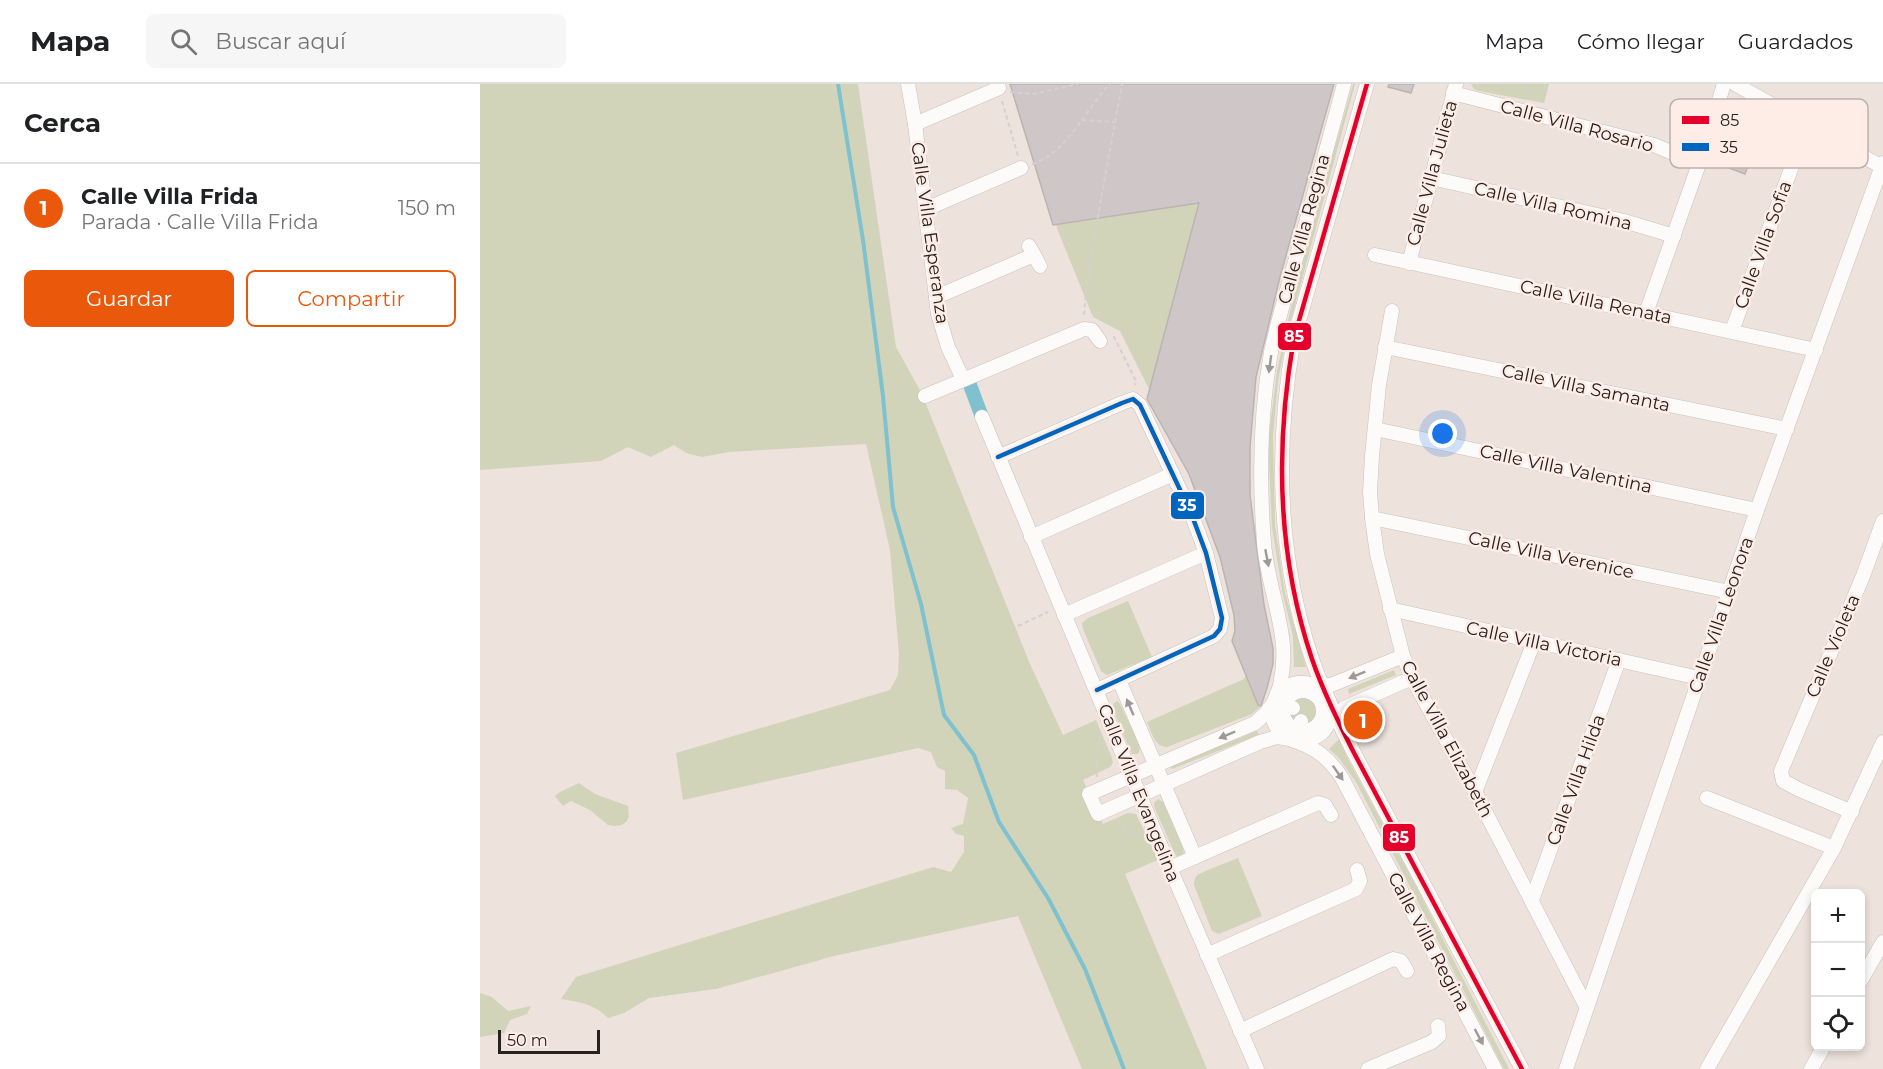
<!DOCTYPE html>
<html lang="es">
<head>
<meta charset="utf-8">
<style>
	:root { --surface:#fff; --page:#f6f6f6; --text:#202124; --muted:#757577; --line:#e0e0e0; --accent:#ea580c }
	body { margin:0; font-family:Montserrat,sans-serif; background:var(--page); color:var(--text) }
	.controls { position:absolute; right:18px; bottom:18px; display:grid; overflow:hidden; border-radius:9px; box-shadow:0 3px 9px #0003 }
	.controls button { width:54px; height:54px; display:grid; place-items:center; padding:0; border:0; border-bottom:2px solid var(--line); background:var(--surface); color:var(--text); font:30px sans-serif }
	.scale { position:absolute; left:18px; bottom:15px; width:102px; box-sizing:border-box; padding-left:6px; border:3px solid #28211e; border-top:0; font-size:16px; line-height:21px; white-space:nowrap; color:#28211e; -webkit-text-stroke:4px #fdede6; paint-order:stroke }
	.you { position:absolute; left:963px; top:350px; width:21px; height:21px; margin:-15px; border:4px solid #fff; border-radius:50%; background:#1a73e8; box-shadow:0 0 0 9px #1a73e833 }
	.badge { display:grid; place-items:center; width:39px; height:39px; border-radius:50%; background:var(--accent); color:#fff; font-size:20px; font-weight:700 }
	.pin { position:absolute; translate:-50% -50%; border:3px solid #fff; box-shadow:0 2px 6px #0006 }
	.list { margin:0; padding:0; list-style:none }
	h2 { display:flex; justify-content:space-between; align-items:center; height:78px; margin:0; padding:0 24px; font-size:26px }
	h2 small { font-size:20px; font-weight:400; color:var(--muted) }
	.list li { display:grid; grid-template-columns:39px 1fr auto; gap:18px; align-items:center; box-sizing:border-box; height:90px; padding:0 24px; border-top:2px solid var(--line) }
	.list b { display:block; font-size:22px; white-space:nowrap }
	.list p { margin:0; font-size:20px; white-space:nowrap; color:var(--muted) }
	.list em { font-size:20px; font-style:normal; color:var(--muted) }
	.actions { display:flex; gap:12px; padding:18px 24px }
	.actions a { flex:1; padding:14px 0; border:2px solid var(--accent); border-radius:9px; text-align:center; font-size:21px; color:var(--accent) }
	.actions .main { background:var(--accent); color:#fff }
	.icon { flex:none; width:33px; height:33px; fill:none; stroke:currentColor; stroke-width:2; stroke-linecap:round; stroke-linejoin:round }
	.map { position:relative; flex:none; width:1403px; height:985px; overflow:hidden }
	header { display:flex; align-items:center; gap:36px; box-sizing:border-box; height:84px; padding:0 30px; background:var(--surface); border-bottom:2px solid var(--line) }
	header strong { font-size:28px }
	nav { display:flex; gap:33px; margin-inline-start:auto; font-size:21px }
	.search { width:420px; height:54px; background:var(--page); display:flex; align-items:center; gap:15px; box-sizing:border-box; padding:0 21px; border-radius:9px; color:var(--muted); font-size:22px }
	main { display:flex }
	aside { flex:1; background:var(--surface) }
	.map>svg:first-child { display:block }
</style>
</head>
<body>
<header>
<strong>Mapa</strong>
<div class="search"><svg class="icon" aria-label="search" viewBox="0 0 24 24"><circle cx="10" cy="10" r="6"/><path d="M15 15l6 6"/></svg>Buscar aquí</div>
<nav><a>Mapa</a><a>Cómo llegar</a><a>Guardados</a></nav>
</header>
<main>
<aside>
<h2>Cerca<small></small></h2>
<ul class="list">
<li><span class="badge">1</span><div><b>Calle Villa Frida</b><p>Parada · Calle Villa Frida</p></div><em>150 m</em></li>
</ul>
<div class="actions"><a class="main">Guardar</a><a>Compartir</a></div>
</aside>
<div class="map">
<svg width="1403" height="985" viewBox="0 0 1403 985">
	<rect width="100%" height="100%" fill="#ede2dc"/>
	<g fill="#d1d4b9">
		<path d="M0,0H378L416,263L442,310L550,580L583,651L616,636L632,674L633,679L630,683L603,696L623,740L648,729L656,730L678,776L645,790L727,985H602L538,832L354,872L236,905L169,914L144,929L128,934C114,920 100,918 81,915L96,893L453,783L471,788L484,768V752L476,750L471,744L483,740L488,714L477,706L465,705V687L457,683L451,668L438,664L203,716L196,669L410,606L418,591L419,570L410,466L386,360L249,368L222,373L206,369L194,361L171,373L148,363L121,377L0,386Z"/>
		<path d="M533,0H851L775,276L767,408L784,607L780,623L772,630L687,663C674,663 672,648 667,638L764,595L767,590L751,503L716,399L640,247L613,233L578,147Z"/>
		<path d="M873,0H875L808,247L798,296L793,352L795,441L805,509L826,583H814L813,552L803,511L792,443L788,358L797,287L806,245L822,178Z"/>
		<path d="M991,0H1069L1064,19L999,7L994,5Z"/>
		<path d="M648,517L672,573L627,591L621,587L603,545L602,539L608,534Z"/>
		<path d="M914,586L916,591L869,610L868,605Z"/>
		<circle cx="824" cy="627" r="20"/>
		<path d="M637,617L640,620L659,660L660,665L658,670H652L649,664L633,625V620Z"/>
		<path d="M777,647L779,651L692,685L690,682Z"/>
		<path d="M859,655L869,677L936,802L1029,985H1024L876,698L859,674L849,665Z"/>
		<path d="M99,699L115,710L148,722L149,732L147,737L142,741L135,742L128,741L110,726L91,717L83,722L75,712L80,708Z"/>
		<path d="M678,715L683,718L703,764L704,772L700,774L697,773L694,768L674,722V719Z"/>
		<path d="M758,774L782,832L739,850L732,847L714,801C714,794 716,791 723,788Z"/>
		<path d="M0,909L12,913L28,927L51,922L47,930L30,936L24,949L0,953Z"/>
	</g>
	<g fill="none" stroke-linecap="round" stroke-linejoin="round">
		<path stroke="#80c1cf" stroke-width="4" d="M358,0L383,156L403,312L413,423L441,520L464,631L494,671L519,738L568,814L605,885L644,985"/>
		<path stroke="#80c1cf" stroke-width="14" d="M487,293L502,333"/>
	</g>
	<g fill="#cfc7c7" stroke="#bbb4b3" stroke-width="1.5">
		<path d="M530,0H854L800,193L776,293L770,363V411L784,521L793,564V580L787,604L781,622L778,621L752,557L755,547L754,531L740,473L709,390L667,315L719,119L573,141Z"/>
		<path d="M909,0H934L931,9L908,3Z"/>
		<path d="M1242,69L1269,79L1265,90L1244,82L1246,76L1241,75Z"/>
	</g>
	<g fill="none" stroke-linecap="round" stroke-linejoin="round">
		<g stroke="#c9c1bc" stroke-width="15">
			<g id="minor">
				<path d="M428,0L435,40L458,230L468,263L483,295"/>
				<path d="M887,0L814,254C795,362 797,471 832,575C843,607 858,637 873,667L1042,985"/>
				<path d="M1255,0L1402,83"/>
				<path d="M973,9L1174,61L1219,80"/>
				<path d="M435,40L519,4"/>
				<path d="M951,94L1144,137L1194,152"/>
				<path d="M446,125L541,84"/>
				<path d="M549,162L560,182"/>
				<path d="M895,171L1336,266"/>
				<path d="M929,179L976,0"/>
				<path d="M456,213L554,171"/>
				<path d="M912,227L899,301L892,372L890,408L892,434L897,470L923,572L932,594L995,708L1106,922"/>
				<path d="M1166,229L1219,80L1244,0"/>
				<path d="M1252,247L1327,41"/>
				<path d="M905,263L1307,345"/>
				<path d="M445,312L604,245L612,246L620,257"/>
				<path d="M502,333L690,784L777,985"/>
				<path d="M895,345L1277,426"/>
				<path d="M518,373L642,319L653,315L660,321L711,429L726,469L742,534L740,545L734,552L617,606"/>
				<path d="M892,434L1250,508"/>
				<path d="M551,453L693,390"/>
				<path d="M910,525L1219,594"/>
				<path d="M584,531L726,469"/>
				<path d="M639,596L715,773"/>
				<path d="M835,601H851L923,572"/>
				<circle cx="823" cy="627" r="20"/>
				<path d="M796,612C816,586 857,601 850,634C843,667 792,662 792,627C792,618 798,610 800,601C803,588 804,574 803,561C800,526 786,492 784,458C779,394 780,330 791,268C798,235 808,203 817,171C833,114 849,57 864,0"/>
				<path d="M850,636L864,624L932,594"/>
				<path d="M821,637L812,656C835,663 849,674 862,694L1015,985"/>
				<path d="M810,655L797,653L780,658L618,730L609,710L775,639L785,630L794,618L813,624"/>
				<path d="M995,708L1054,558"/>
				<path d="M1227,714L1354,764"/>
				<path d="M1372,728L1320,706L1303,697L1301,687L1383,492L1403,437"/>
				<path d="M690,784L838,719L845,721L851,731"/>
				<path d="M1052,816L1139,576"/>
				<path d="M727,871L876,805L880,797L877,786"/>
				<path d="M1380,898L1403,858"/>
				<path d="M760,947L913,875L921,877L927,887"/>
				<path d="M888,985L952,958L959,952L958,942"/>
				<path d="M1086,985L1277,426L1403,79"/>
				<path d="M1227,985L1354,764L1403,658"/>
				<path d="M1331,985L1344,962"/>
			</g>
		</g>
		<g stroke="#d4d1cf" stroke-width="2" stroke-dasharray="4.5 3" stroke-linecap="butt">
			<path d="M1044,0L1051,10L1052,14"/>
			<path d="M530,8L553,10L598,0"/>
			<path d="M522,17L538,72"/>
			<path d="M602,36L635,38"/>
			<path d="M552,80C587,70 605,25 630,0"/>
			<path d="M604,231L606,208L617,137L642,0"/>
			<path d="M633,253H634L656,297L655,301"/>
			<path d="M538,542L568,528"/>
			<path d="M617,693L616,670L621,651"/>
			<path d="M637,735L651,748L663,755"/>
		</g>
		<use href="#minor" stroke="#fcfbfa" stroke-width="14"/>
		<g stroke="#fdede6" stroke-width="9">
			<path id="bus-1" d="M887,0L814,254C795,362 797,471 832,575C843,607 858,637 873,667L1042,985"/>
		</g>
		<g stroke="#fdede6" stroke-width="9">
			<path id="bus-2" d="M518,373L642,319L653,315L660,321L711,429L726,469L742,534L740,545L734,552L617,606"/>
		</g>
		<use href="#bus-1" stroke="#e4002b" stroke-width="4.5"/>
		<use href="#bus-2" stroke="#0065bd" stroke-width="4.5"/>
	</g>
	<defs><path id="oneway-solid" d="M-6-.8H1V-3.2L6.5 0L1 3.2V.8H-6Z" transform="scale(1.5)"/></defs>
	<g fill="#9d9997">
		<use href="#oneway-solid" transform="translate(790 280) rotate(98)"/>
		<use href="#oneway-solid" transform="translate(787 474) rotate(79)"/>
		<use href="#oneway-solid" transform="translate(877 591) rotate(158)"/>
		<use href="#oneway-solid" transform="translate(650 623) rotate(-113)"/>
		<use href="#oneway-solid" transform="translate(747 651) rotate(157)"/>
		<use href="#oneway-solid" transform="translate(858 689) rotate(55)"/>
		<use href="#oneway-solid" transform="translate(999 953) rotate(62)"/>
	</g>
	<g text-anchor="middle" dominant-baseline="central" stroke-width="5" stroke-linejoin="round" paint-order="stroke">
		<g font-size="18" fill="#28211e" stroke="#fdede6">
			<text transform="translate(1097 42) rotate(15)">Calle Villa Rosario</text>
			<text transform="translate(952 89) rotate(-75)">Calle Villa Julieta</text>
			<text transform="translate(1073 122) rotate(13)">Calle Villa Romina</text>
			<text transform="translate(824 145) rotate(-75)">Calle Villa Regina</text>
			<text transform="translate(450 149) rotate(82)">Calle Villa Esperanza</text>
			<text transform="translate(1283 161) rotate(-70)">Calle Villa Sofia</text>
			<text transform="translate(1116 218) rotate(12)">Calle Villa Renata</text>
			<text transform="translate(1106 304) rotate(12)">Calle Villa Samanta</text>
			<text transform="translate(1086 385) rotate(12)">Calle Villa Valentina</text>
			<text transform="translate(1071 471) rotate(12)">Calle Villa Verenice</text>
			<text transform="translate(1241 531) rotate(-71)">Calle Villa Leonora</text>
			<text transform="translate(1064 560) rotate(12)">Calle Villa Victoria</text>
			<text transform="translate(1353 562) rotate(-67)">Calle Violeta</text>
			<text transform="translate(967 655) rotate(62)">Calle Villa Elizabeth</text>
			<text transform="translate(1096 696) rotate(-70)">Calle Villa Hilda</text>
			<text transform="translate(659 709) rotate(68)">Calle Villa Evangelina</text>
			<text transform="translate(949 858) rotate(62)">Calle Villa Regina</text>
		</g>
	</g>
	<rect x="1190" y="15" width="198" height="69" rx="9" fill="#fdede6" stroke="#bdb0aa" stroke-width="1.5"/>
	<rect x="1202" y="32" width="27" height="8" fill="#e4002b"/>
	<rect x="1202" y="59" width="27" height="8" fill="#0065bd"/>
	<g font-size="16" fill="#28211e">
		<text x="1240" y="42">85</text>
		<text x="1240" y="69">35</text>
	</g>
	<g stroke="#fdede6" stroke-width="2">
		<rect x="797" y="238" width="35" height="29" rx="6" fill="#e4002b"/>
		<rect x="690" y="407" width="35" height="29" rx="6" fill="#0065bd"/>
		<rect x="902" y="739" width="34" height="29" rx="6" fill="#e4002b"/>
	</g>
	<g font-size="16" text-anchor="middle" font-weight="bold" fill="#fff">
		<text x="814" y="258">85</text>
		<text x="707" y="427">35</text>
		<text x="919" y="759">85</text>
	</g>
</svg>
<div class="controls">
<button>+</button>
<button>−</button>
<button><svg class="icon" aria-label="locate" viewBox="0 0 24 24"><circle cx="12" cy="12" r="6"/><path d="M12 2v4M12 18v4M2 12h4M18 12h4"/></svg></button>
</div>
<div class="scale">50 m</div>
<div class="you"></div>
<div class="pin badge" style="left:883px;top:636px">1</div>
</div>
</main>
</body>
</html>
